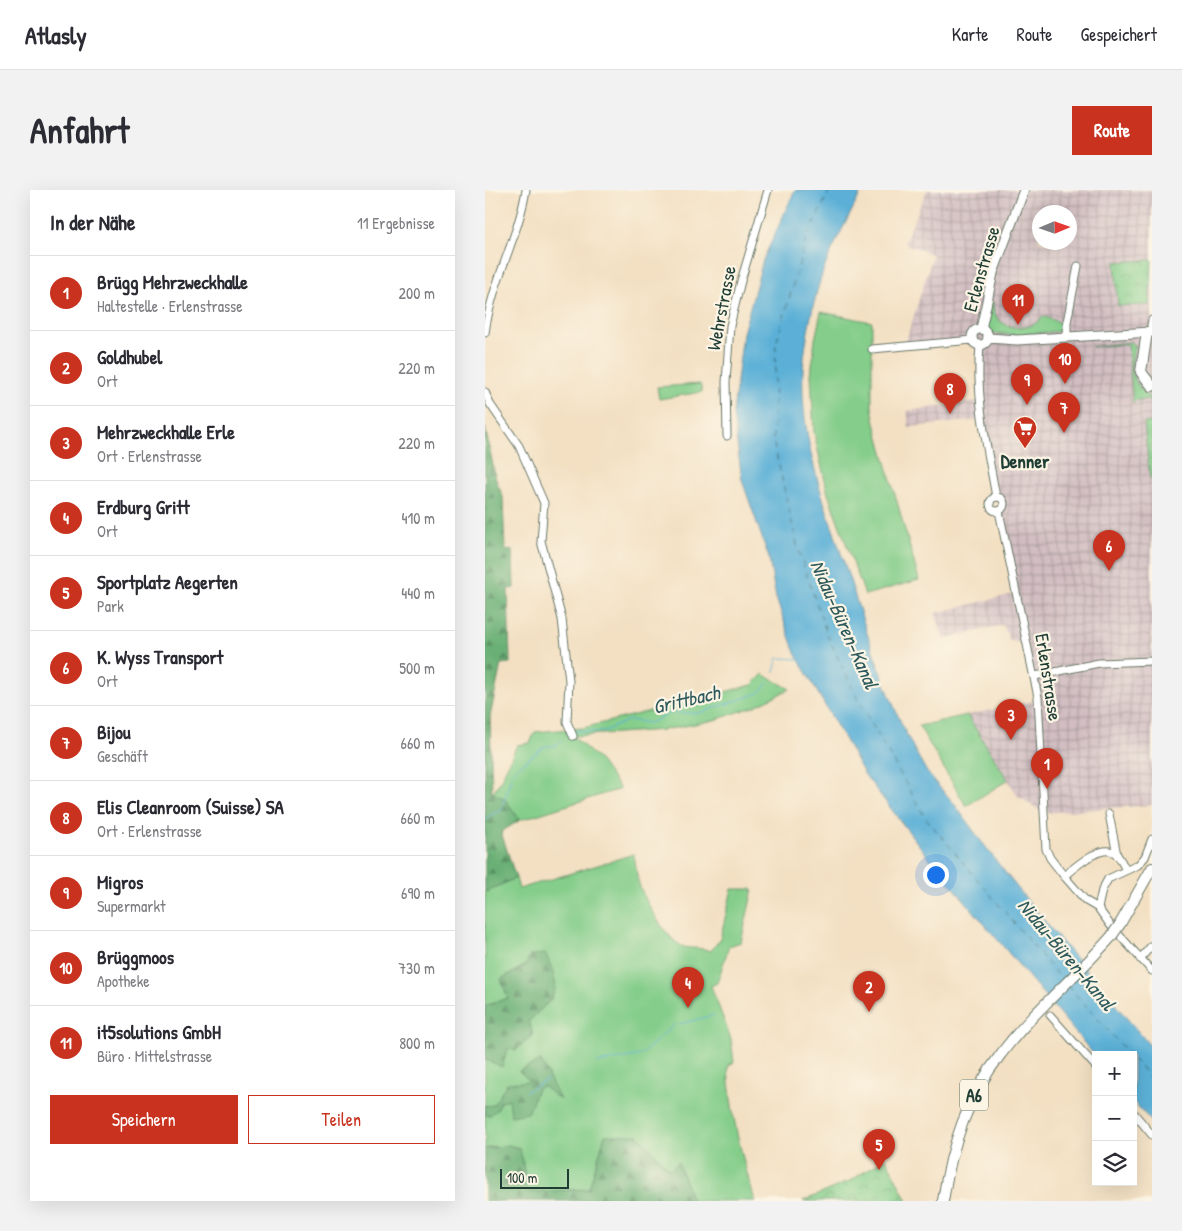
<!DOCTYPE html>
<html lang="de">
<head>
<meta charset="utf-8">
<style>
	:root { --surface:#fff; --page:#f2f2f3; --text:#2b2b33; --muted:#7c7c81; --line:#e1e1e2; --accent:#c8321e }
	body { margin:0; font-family:"Patrick Hand",sans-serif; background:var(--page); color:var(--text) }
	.controls { position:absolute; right:15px; bottom:15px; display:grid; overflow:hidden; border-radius:0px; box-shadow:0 5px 20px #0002 }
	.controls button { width:45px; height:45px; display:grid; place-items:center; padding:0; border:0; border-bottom:1px solid var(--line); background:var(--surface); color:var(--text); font:25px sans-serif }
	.compass { position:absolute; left:547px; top:15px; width:45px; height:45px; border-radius:50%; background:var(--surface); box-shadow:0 5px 20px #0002; rotate:88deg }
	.scale { position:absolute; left:15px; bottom:12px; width:69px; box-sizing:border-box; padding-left:5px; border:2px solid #1f3d34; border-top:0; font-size:14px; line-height:18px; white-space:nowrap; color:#1f3d34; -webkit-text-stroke:4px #fcf5e5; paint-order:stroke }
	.you { position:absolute; left:450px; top:684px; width:18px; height:18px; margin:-12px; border:4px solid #fff; border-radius:50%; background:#1a73e8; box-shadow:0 0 0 8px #1a73e833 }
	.badge { display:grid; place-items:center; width:32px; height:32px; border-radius:50%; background:var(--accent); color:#fff; font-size:16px; font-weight:700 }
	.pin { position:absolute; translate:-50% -41px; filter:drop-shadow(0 1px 2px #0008) }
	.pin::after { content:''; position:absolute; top:26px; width:18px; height:15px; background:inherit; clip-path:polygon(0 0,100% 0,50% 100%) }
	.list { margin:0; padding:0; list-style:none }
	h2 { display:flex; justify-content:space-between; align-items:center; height:65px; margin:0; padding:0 20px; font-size:21px }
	h2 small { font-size:16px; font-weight:400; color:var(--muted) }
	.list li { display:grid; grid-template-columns:32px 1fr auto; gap:15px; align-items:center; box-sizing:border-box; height:75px; padding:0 20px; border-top:1px solid var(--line) }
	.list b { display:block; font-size:19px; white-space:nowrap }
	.list p { margin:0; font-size:16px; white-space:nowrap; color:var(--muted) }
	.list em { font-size:16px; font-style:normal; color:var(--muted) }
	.actions { display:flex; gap:10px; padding:15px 20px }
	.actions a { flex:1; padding:11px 0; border:1px solid var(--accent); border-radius:0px; text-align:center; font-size:18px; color:var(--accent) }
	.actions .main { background:var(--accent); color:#fff }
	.icon { flex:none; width:28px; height:28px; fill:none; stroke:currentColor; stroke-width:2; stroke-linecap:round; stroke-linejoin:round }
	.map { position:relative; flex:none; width:667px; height:1011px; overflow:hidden; border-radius:0px }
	header { display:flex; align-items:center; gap:30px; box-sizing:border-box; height:70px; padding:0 25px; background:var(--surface); border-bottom:1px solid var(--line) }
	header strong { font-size:24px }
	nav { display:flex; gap:28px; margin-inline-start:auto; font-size:18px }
	.intro { display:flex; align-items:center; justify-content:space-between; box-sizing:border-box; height:120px; padding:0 30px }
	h1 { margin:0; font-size:35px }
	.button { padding:12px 22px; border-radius:0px; background:var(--accent); color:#fff; font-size:18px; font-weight:700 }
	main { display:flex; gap:30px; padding:0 30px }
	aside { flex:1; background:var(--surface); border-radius:0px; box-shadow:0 5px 20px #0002 }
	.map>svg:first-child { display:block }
</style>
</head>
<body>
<header>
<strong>Atlasly</strong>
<nav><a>Karte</a><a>Route</a><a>Gespeichert</a></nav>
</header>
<div class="intro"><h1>Anfahrt</h1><a class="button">Route</a></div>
<main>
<aside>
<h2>In der Nähe<small>11 Ergebnisse</small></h2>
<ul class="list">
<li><span class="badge">1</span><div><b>Brügg Mehrzweckhalle</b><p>Haltestelle · Erlenstrasse</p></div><em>200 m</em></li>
<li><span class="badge">2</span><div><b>Goldhubel</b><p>Ort</p></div><em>220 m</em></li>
<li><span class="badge">3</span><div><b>Mehrzweckhalle Erle</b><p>Ort · Erlenstrasse</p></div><em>220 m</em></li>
<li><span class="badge">4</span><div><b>Erdburg Gritt</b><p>Ort</p></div><em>410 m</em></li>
<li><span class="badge">5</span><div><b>Sportplatz Aegerten</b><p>Park</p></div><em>440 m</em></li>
<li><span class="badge">6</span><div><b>K. Wyss Transport</b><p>Ort</p></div><em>500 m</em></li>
<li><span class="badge">7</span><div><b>Bijou</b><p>Geschäft</p></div><em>660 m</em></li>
<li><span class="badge">8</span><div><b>Elis Cleanroom (Suisse) SA</b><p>Ort · Erlenstrasse</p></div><em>660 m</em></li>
<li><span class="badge">9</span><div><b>Migros</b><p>Supermarkt</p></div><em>690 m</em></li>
<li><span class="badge">10</span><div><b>Brüggmoos</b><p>Apotheke</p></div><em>730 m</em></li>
<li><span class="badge">11</span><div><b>it5solutions GmbH</b><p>Büro · Mittelstrasse</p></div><em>800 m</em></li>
</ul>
<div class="actions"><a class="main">Speichern</a><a>Teilen</a></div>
</aside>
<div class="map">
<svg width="667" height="1011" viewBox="0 0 667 1011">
	<defs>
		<pattern id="industrial-grid" width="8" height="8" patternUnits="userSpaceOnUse" patternTransform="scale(1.25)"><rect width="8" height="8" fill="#d2bec2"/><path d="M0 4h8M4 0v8" fill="none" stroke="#aa9c9e"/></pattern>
		<pattern id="forest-firs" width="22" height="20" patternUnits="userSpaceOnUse" patternTransform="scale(1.25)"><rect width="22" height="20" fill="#6bb076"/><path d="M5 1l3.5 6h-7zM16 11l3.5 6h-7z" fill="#579062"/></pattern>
		<pattern id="park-crowns" width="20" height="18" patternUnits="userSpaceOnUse" patternTransform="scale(1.25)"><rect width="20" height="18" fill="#84cd8a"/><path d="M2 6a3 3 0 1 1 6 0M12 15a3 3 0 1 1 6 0" fill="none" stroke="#6ba872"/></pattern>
	</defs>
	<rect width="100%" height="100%" fill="#fcf5e5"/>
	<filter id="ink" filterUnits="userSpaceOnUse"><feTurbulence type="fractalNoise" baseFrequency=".02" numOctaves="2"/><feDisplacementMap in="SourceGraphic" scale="10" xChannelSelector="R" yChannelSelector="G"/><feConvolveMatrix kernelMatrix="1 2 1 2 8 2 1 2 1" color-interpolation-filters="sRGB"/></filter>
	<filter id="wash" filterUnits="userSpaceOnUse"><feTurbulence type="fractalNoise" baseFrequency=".0096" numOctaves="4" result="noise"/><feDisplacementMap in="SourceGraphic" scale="20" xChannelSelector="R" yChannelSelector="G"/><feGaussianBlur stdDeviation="1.12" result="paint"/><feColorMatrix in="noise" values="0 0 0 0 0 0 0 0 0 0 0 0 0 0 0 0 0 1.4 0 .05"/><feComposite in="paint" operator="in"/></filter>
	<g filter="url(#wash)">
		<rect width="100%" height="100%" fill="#f3e0c3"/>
		<path fill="url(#industrial-grid)" fill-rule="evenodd" d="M442,0H667V615L559,623L533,606L482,525L549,511L553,507L539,453L525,451L518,435L459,449L450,423L532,403L496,230L424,237L422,221L494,211L492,155L487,150L419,157L448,65L419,53ZM554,22H584V52H554Z"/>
		<g fill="#84cd8a" stroke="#52855f">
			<path d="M505,111L508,112C506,140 545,146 558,126L578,134L577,141L531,145L506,143L502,136Z"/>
			<path d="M336,122L387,132V217L390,233L434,390L380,405L343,304L329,243L326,185L330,149Z"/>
			<path d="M645,152L651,156C641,180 649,194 667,210V213L665,209L651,210L648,213L643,154L607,157Z"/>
			<path d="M215,194L217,202L174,209L172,197Z"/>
			<path d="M667,232V287L665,289L659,233Z"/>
			<path d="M278,484L305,499L268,517L230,530L179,540L88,546L115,571L135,599L35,630L19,608L7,603L15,592L32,555L45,553L50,542L98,538L267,495Z"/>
			<path d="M482,525L523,590L481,616L434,536Z"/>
			<path d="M149,664C151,674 151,685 154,694C160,711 182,751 199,757C207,759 216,757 226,761L235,749L247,699H268L256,752L244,756L232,793L226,796L246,849L249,872L243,876C245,923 257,967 270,1011H207L193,972L186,980L120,945L104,999L43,1002L9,956L0,959V925H5L15,912L58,896L74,909L56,871L35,881L45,891L9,916H0V869L2,871L23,858L43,831L67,809L41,775L16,789L23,808L0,816V702L31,688L34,699Z"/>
		</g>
		<g fill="url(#forest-firs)" stroke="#457655">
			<path d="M0,237L11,290L18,307L20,360L28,361L29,398L23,399L25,473L16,474L5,527L7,603L19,608L35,630L16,642L31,688L0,702Z"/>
			<path d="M61,764C77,803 73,803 44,831L48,845L30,861L23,858L17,877L0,869V816L23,808L16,789L41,775L45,765Z"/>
			<path d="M56,871L75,910L58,896L52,899L43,923L26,926L24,909L15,912L13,919L5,925H0V916L9,915L22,893L45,891L34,881Z"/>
			<path d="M120,945H153L185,980L193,972L207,1011H0V959L23,955L35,958L43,1002L104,999Z"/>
		</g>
		<g fill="url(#park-crowns)" stroke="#52855f">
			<path d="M667,70L664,115L633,116L630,72Z"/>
			<path d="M401,968L422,1011H318L365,991Z"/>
		</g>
		<path fill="#5bb0d7" stroke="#3d7686" d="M310,0H377C365,26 349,52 339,79C329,106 320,151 318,179C315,247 337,307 358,369C382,441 402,516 442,582C450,594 462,604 470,615C530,701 600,778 667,858V932L648,911V865H611V867L444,668L380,585L310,463L291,408L284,368L257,290L248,223L258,143L278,70Z"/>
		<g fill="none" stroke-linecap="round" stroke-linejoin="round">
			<g stroke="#5bb0d7" stroke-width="1">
				<path d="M289,482L293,468L315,469"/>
				<path d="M90,541L117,542L144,530L165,533L186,523H214L274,503L283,493"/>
				<path d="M0,630L7,624L16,621L28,581L60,556H70L78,549"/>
				<path d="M195,834L229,825"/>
				<path d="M113,873L156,865L190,834"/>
				<path d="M40,902L63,889"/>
			</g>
			<g stroke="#2e5a5d" stroke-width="1" stroke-dasharray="6 5" stroke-linecap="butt">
				<path d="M345,0L322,47L291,154L288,250L313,359L343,447L374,512L440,627L577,790"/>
				<path d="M583,796L645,865"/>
				<path d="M648,869L667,889"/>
			</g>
		</g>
	</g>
	<g filter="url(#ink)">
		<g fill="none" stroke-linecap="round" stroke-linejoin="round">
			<g stroke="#697666" stroke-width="9">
				<g id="minor">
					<path d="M666,135L667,130"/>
					<path d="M0,143C7,91 33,49 41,0"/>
					<path d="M582,146V132L593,76"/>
					<path d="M495,155C490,208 502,256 511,307"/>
					<path d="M387,159L488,150"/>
					<path d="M0,202L5,214L34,256L59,313L56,351L77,429L84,491L82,532L88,546"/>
					<path d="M242,246L241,192L245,136L256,91L283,0"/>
					<circle cx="512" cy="314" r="7"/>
					<path d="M514,321L553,507L561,659L565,668L579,686L601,711L613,718L626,736L667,781"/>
					<path d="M550,486L614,473L667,471"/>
					<path d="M624,624L632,665"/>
					<path d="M579,686C589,678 616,653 630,663C635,667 638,675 641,680"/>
					<path d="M613,718L617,700L623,689L653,675L660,667L667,649"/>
					<path d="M655,769L667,755"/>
					<path d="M565,825L611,877"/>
					<path d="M648,922L667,945"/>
				</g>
			</g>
			<g stroke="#697666" stroke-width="11">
				<g id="major">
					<path d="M496,139L508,83L539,0"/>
					<circle cx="495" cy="147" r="8"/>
					<path d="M503,148L532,150L667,142"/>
				</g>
			</g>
			<g stroke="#697666" stroke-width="12">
				<g id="highway">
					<path d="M662,142L656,182L667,196"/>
					<path d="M635,734L667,678"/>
					<path d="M458,1011C466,957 482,907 516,864C548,821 591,787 626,747"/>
				</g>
			</g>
			<use href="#minor" stroke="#fff" stroke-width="7"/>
			<use href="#major" stroke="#fff" stroke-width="9"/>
			<use href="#highway" stroke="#fff" stroke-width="10"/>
			<g stroke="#697666" stroke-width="12" stroke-linecap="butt">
				<path id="highway-bridge" d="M626,747L635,734"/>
			</g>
			<use href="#highway-bridge" stroke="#fff" stroke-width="10"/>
		</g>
	</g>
	<defs>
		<g id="supermarket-pin" transform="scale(1.25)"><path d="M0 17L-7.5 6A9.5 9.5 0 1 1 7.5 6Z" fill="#c8321e" stroke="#fcf5e5"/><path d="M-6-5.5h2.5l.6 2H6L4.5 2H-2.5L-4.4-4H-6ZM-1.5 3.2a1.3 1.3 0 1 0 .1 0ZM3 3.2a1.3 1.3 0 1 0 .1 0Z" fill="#fff"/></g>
	</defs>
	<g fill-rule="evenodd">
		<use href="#supermarket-pin" x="540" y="238"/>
	</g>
	<g text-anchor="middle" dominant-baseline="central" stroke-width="4.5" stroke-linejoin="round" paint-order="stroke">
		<rect fill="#fcf5e5" stroke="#617469" stroke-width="1" x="475" y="889.5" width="28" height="31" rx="4"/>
		<g font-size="18" font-weight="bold" fill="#1f3d34">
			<text x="489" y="905">A6</text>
		</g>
		<g font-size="19" fill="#1f3d34" stroke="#fcf5e5">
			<text transform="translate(496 79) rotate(-74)">Erlenstrasse</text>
			<text transform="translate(236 118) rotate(-79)">Wehrstrasse</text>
			<text transform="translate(564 487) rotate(81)">Erlenstrasse</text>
		</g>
		<g font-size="19" font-weight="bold" fill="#1f3d34" stroke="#fcf5e5">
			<text x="540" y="271">Denner</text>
		</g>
		<g font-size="20" font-style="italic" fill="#2e5a5d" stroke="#fcf5e5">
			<text transform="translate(360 434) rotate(66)">Nidau-Büren-Kanal</text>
			<text transform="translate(201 509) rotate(-13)">Grittbach</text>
			<text transform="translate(582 764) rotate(50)">Nidau-Büren-Kanal</text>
		</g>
	</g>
</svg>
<div class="controls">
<button>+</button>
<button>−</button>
<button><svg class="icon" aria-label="layers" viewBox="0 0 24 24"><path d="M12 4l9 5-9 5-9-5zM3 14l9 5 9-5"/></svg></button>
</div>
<svg class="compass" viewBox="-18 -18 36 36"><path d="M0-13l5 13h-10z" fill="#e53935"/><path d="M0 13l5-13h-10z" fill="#7c7c81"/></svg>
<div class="scale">100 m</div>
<div class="you"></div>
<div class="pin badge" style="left:562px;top:599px">1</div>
<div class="pin badge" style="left:384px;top:822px">2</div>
<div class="pin badge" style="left:526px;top:550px">3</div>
<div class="pin badge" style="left:203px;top:818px">4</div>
<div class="pin badge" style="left:394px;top:980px">5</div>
<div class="pin badge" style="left:624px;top:381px">6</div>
<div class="pin badge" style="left:579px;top:243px">7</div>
<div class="pin badge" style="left:465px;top:224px">8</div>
<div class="pin badge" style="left:542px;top:215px">9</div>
<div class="pin badge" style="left:580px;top:194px">10</div>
<div class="pin badge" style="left:533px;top:135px">11</div>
</div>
</main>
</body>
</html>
